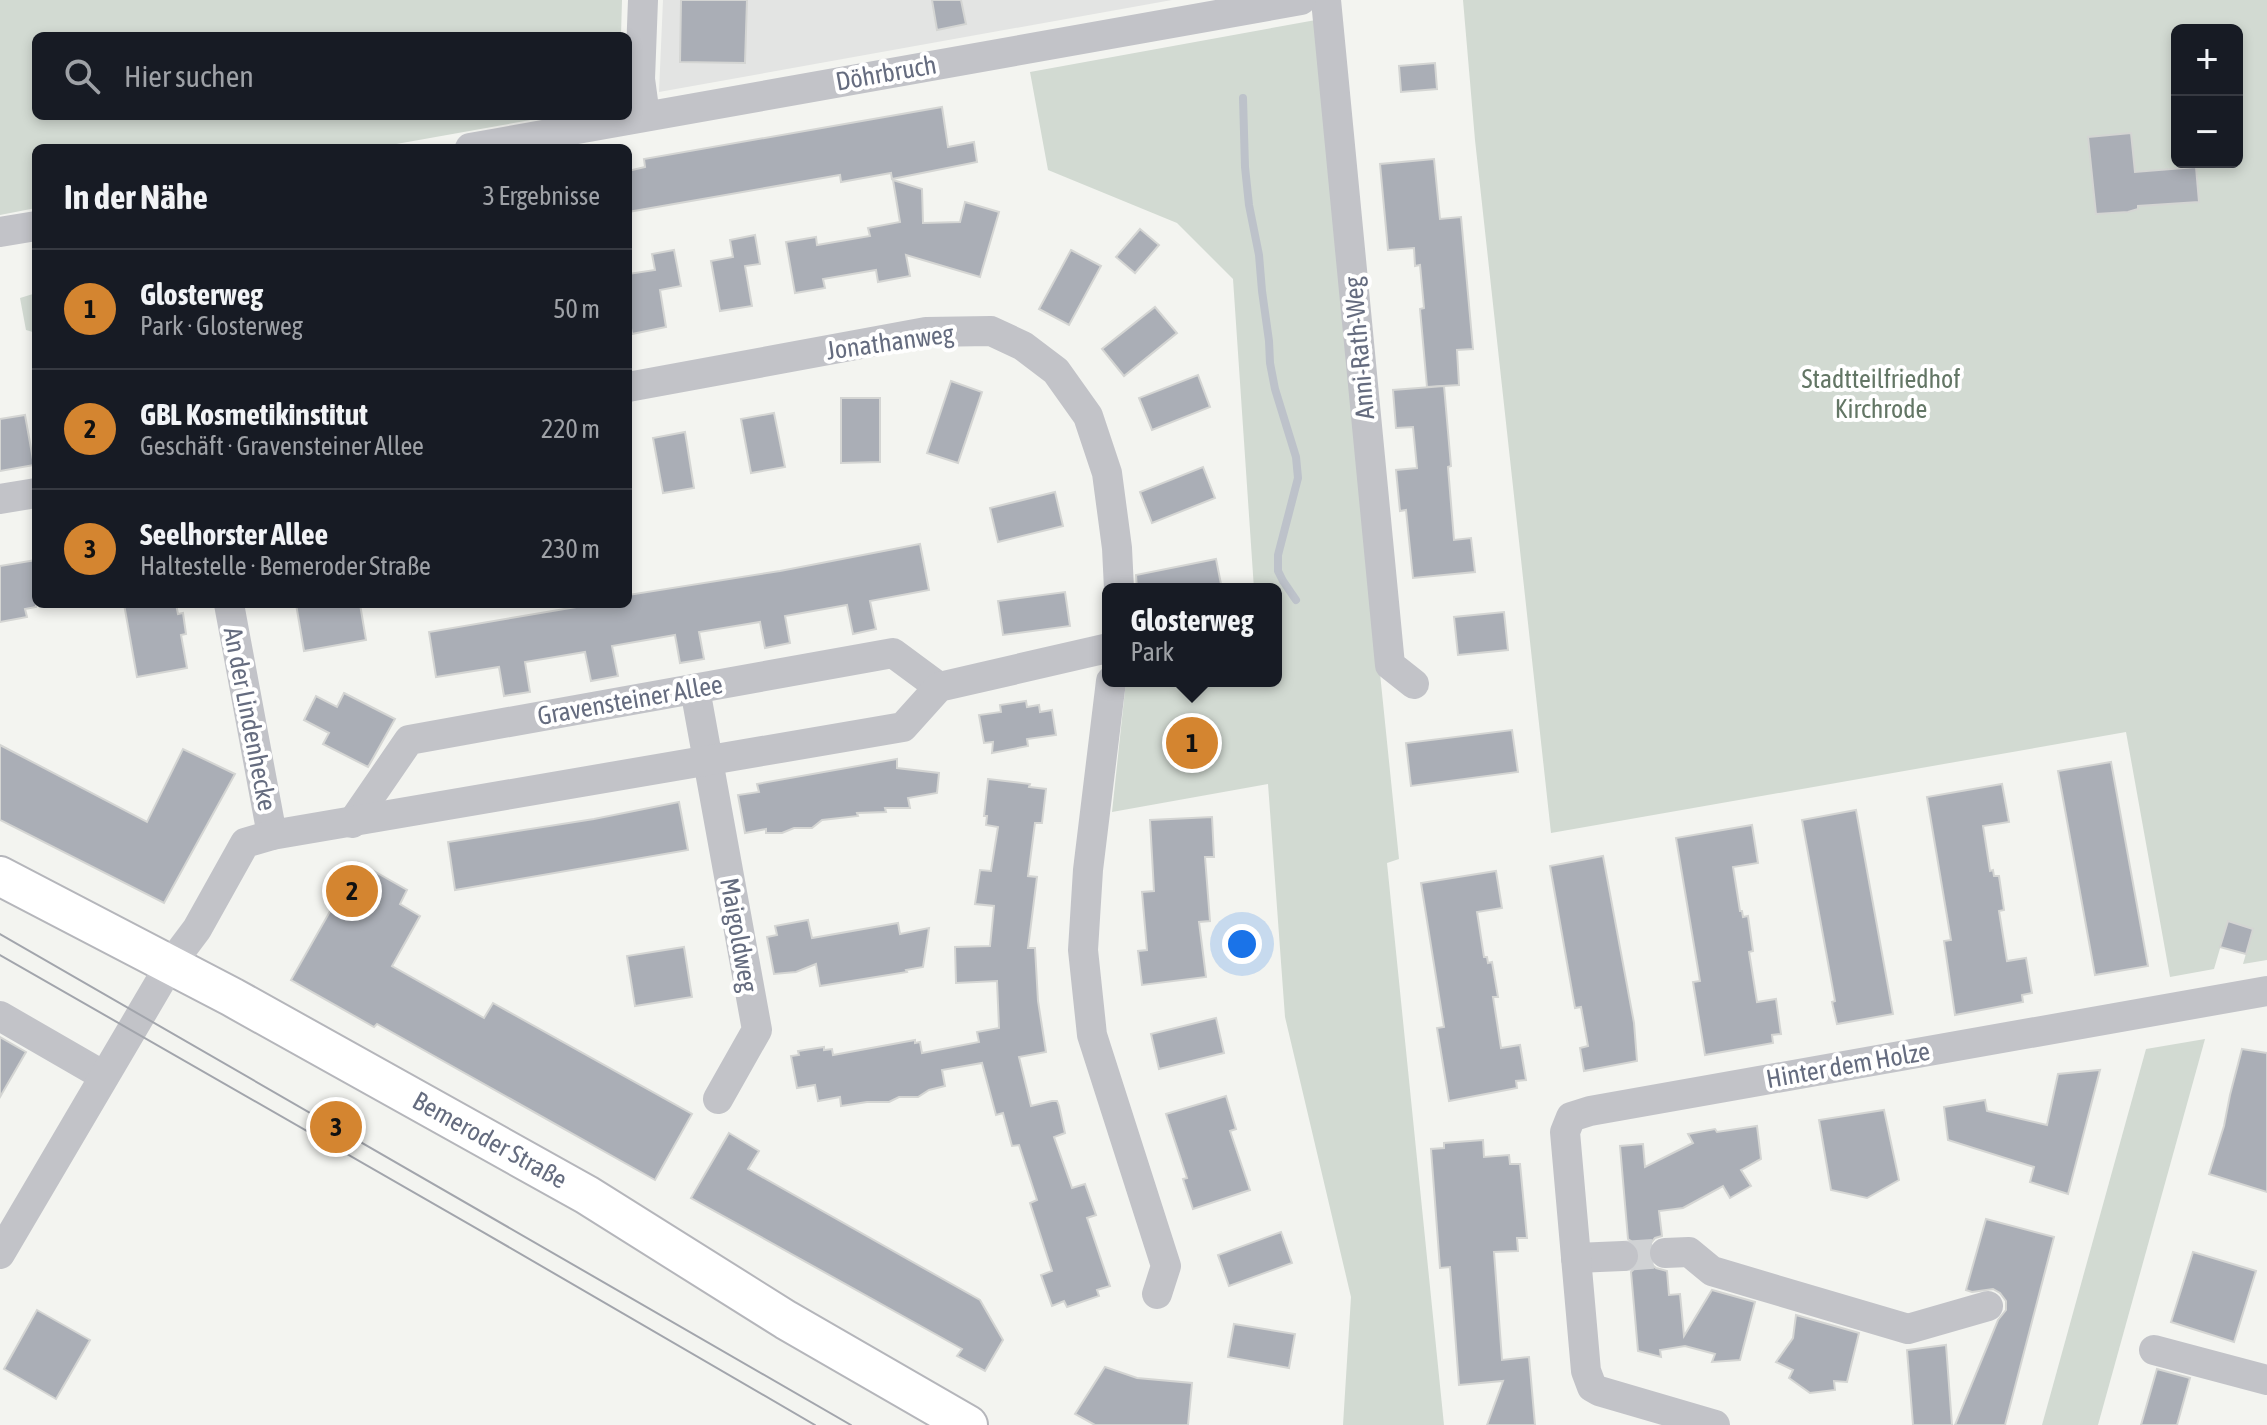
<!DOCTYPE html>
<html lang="de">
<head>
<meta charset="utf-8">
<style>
	:root { --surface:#171b24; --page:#20242c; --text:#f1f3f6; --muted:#9ea1a6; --line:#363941; --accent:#d48530 }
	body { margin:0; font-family:"Asap Condensed",sans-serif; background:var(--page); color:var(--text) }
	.controls { position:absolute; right:24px; top:24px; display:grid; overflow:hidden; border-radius:12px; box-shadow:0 4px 12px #0003 }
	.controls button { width:72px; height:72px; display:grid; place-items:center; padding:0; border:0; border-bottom:2px solid var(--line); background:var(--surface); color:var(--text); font:40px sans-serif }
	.you { position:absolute; left:1242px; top:944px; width:28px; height:28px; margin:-20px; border:6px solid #fff; border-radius:50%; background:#1a73e8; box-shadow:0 0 0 12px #1a73e833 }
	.badge { display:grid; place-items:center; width:52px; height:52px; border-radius:50%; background:var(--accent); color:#111; font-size:26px; font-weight:700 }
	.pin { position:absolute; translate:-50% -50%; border:4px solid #fff; box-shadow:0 2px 8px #0006 }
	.popup { position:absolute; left:1102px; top:583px; width:180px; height:104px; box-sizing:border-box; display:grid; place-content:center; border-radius:12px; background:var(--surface); filter:drop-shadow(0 2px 6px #0005); font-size:26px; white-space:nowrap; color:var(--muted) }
	.popup b { font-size:30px; color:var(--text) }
	.popup::after { content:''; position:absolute; left:50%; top:100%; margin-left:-16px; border:16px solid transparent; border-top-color:var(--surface) }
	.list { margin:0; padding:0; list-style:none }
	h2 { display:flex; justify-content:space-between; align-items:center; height:104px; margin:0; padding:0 32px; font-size:34px }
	h2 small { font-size:26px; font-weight:400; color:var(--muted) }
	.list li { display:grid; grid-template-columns:52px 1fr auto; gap:24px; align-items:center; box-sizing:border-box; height:120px; padding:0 32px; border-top:2px solid var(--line) }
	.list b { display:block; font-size:30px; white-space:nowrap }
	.list p { margin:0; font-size:26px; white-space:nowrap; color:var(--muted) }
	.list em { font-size:26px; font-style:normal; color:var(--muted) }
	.icon { flex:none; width:44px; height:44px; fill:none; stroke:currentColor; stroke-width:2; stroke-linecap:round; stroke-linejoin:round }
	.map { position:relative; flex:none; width:2267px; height:1425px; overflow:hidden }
	.search { position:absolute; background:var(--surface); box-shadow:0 4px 12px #0003; left:32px; top:32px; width:600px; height:88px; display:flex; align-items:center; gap:20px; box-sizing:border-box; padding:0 28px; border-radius:12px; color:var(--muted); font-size:30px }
	.panel { position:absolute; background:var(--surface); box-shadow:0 4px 12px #0003; left:32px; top:144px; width:600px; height:464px; border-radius:12px }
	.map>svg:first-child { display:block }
</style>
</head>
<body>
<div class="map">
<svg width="2267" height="1425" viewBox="0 0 2267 1425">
	<rect width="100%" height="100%" fill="#f3f4f0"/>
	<path fill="#e3e4e3" d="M663,0H1172L659,92Z"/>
	<g fill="#d2dad2" fill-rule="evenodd">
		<path d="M0,0H622L621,36H36V116H553L374,148H36V208L0,215Z"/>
		<path d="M1463,0H2267V960L2243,964L2253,929L2228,921L2214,969L2170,977L2126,732L1551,833L1475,140ZM2177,30H2237V162H2177Z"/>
		<path d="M1338,16L1377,644L1399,859L1387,863L1444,1425H1343L1351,1297L1285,1017L1268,784L1112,812L1126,681H1276V589H1254L1233,279L1177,223L1048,170L1030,72Z"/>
		<path d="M33,294L36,296V333L26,330L20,298Z"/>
		<path d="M2205,1039L2098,1425H2042L2146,1049Z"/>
	</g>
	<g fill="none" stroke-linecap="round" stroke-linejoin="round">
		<path stroke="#bdc2ca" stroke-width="8" d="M1243,98L1245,167L1249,205L1259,255L1262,291L1269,341L1270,363L1275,389L1296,457L1298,478L1278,555V571L1283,581L1296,600"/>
	</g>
	<g fill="#aaaeb6" stroke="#d4d5d3" stroke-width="2">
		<path d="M681,0H747L745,63L680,62Z"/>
		<path d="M932,0H961L966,24L937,30Z"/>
		<path d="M1435,63L1437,89L1401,92L1399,66Z"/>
		<path d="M942,107L948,147L974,142L977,162L892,179L891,173L841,182L840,175L628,212V171L645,167L644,159Z"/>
		<path d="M2131,133L2135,172L2196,167L2199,202L2138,206V209L2128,212L2096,214L2088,137Z"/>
		<path d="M1434,159L1440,219L1461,217L1473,349L1457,350L1459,385L1427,387L1420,309L1424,308L1420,265L1415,266L1414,248L1388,250L1380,164Z"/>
		<path d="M893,180L922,189L923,223L960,222L965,202L999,212L980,277L906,255L910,276L878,282L876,270L823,279L825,288L795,293L786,242L816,237L817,245L870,236L868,228L900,222Z"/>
		<path d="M1140,229L1159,245L1135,273L1116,257Z"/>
		<path d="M755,235L760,264L745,266L752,306L720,311L711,261L733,257L730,240Z"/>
		<path d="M674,250L681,286L660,290L666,327L632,334L628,311V274L655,270L652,254Z"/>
		<path d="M1071,250L1101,266L1069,325L1039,309Z"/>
		<path d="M1155,307L1177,333L1124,376L1102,349Z"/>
		<path d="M1198,375L1210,407L1152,430L1139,398Z"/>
		<path d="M951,381L982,392L958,463L927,453Z"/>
		<path d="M1444,386L1451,466L1448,467L1454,540L1471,538L1475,572L1413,578L1406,510L1400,511L1396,470L1417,468L1413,427L1396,428L1393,390Z"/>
		<path d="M841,398H880V462L841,463Z"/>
		<path d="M774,413L785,467L751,473L741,419Z"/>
		<path d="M25,415L34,465L0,471V419Z"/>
		<path d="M685,432L694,488L663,493L653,438Z"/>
		<path d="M1203,467L1215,498L1152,523L1140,492Z"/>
		<path d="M1055,492L1063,526L998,542L990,508Z"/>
		<path d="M920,544L929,590L870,601L876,629L853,634L847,605L785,616L790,643L765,648L760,622L699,632L704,659L680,663L675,635L612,646L618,676L591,681L585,652L525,662L530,692L504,696L499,667L436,677L429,632L594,604H628V595L780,571Z"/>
		<path d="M1216,559L1222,589H1137L1136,575Z"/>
		<path d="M36,560V607L25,609L27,617L0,622V566Z"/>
		<path d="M1065,592L1070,626L1003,635L998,601Z"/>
		<path d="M124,604H176L178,614L183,613L186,634L181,635L187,668L137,677Z"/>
		<path d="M296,604H360L366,640L304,651Z"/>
		<path d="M1504,612L1508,650L1458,655L1454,617Z"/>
		<path d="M344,693L395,719L368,767L323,744L329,733L304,720L316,696L337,707Z"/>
		<path d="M1026,701L1027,707L1039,705L1040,712L1052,710L1056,735L1027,739L1028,746L992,753L993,742L984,743L979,715L1001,712L1000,705Z"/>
		<path d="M1512,730L1518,772L1411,786L1406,743Z"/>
		<path d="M0,745L147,822L183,749L235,774L164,903L0,820Z"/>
		<path d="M897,759V768L939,773L937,793L908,798L910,808H885L886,812L857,813L858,816L822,820L812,828H794L782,833H766V829L745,833L738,795L759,792L757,784Z"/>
		<path d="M2111,762L2148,966L2095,975L2058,771Z"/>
		<path d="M988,779L1030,784L1029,787L1046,789L1042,823H1035L1028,876L1037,877L1028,948H1035L1038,1001L1046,1052L1019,1057L1031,1106L1052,1101H1057L1059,1106L1065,1133L1054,1137L1072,1188L1085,1184L1096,1215L1087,1218L1110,1286L1097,1290L1099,1296L1067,1307L1064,1301L1052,1306L1041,1275L1052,1271L1030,1203L1037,1200L1019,1145L1012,1146L1003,1113L996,1115L982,1063L942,1070L945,1086L929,1090L918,1097H899L889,1102H867L841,1106L840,1097L818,1101L815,1085L797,1088L791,1056L799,1055L798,1051L824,1047V1050L832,1049L833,1055L915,1040V1043L920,1042L922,1053L979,1042L977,1032L999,1028L997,981L956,983L955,947L990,946L994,906L975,904L980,870L991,871L998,827L986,825L987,816H984Z"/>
		<path d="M2002,784L2009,822L1983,826L1990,871L1993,870L1994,876H1999L2004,910L1999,911L2007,961L2026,958L2032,993L2022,995L2023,1002L1955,1015L1944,941L1951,940L1927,797Z"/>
		<path d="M679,802L688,850L455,890L448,842L594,819Z"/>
		<path d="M1856,810L1893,1014L1837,1024L1832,1002L1835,1001L1802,820Z"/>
		<path d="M1212,817L1214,857H1205L1210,921L1199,922L1206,977L1142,985L1138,951L1147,950L1142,892L1154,891L1150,820Z"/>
		<path d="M1752,825L1758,863L1733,867L1740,911H1742L1743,917L1748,916L1753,951L1749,952L1757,1002L1776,999L1781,1034L1772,1035L1773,1043L1705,1055L1693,982L1700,981L1676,838Z"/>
		<path d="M1603,856L1634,1023L1637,1061L1584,1071L1580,1048L1588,1046L1581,1007L1575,1008L1550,866Z"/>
		<path d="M358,862L407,890L400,904L420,916L392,966L484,1018L493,1003L692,1114L655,1180L377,1024L374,1027L291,980Z"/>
		<path d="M1496,871L1502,908L1477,912L1484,957H1487L1488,963L1492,962L1498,997H1493L1501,1048L1520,1045L1526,1080L1516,1081L1517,1088L1449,1101L1437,1028L1444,1027L1421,883Z"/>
		<path d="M808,920L812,938L898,923L900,934L929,928L923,967L906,970L907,972L820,986L816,964L796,972L774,974L767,937L777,935L775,926Z"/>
		<path d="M2228,921L2253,929L2246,954L2220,947Z"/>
		<path d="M684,947L692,997L635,1006L627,956Z"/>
		<path d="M1216,1018L1224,1053L1159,1069L1151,1034Z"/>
		<path d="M0,1037L26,1052L0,1097Z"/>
		<path d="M2242,1049L2267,1053V1192L2209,1174L2224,1126L2230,1095Z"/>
		<path d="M2100,1070L2068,1194L2030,1182L2034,1167L1948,1140L1944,1107L1985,1100L1987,1111L2047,1125L2058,1074Z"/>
		<path d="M1226,1096L1236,1129L1230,1131L1250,1190L1193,1209L1183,1179L1187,1178L1166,1114Z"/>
		<path d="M1884,1110L1899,1180L1867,1198L1831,1190L1819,1120Z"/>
		<path d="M1757,1126L1761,1159L1741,1170L1751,1186L1730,1198L1723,1186L1683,1208L1659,1211L1662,1236L1655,1238L1650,1244L1647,1253L1649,1262L1656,1268L1667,1271L1669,1295L1680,1294L1684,1336L1712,1290L1755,1302L1740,1360L1712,1362L1715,1354L1685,1346L1660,1350L1661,1357L1638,1351L1631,1272L1638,1265L1641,1254L1638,1246L1628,1239L1620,1146L1643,1144L1645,1167L1693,1143L1688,1134L1715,1129L1717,1132Z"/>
		<path d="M729,1133L759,1151L748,1169L980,1300L1003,1340L985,1371L957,1356L962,1349L691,1198Z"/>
		<path d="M1483,1140L1484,1157L1509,1155L1510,1164H1520L1527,1238H1517L1518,1251L1494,1252L1502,1360L1529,1357L1535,1425H1487L1503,1381L1459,1385L1450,1267L1440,1268L1431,1149L1444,1148V1143Z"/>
		<path d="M1986,1219L2054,1237L2005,1425H1955L1998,1320L2006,1310V1301L2000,1293L1993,1289L1972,1292L1966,1290Z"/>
		<path d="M1281,1232L1292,1263L1229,1286L1218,1255Z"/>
		<path d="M2193,1252L2256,1271L2234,1342L2171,1322Z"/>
		<path d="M37,1310L90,1340L56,1399L4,1369Z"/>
		<path d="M1796,1315L1859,1333L1847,1382L1834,1381L1835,1390L1810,1393L1789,1378L1793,1370L1776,1362L1793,1338Z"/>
		<path d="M1234,1324L1295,1334L1289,1368L1228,1357Z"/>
		<path d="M1946,1345L1952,1425H1913L1907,1350Z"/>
		<path d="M1105,1367L1137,1378L1192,1383L1188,1425H1095L1075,1414Z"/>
		<path d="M2157,1369L2190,1378L2177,1425H2141Z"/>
	</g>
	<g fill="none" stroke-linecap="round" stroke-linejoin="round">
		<path stroke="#d0d2d4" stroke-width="30" stroke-dasharray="30 15" stroke-linecap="butt" d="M1623,1256L1665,1253"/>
		<g stroke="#b5b6bb" stroke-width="42">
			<path id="major" d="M0,876L232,997L587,1195L786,1320L968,1425"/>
		</g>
		<g stroke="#c2c3c8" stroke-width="30">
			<path d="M643,0L640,79L645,116"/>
			<path d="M1326,0L1390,665L1414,684"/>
			<path d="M470,148L1301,0"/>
			<path d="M0,232L36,226"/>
			<path d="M628,387L926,332L991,331L1023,346L1056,371L1088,416L1107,473L1117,548L1119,589"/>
			<path d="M0,499L36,493"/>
			<path d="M229,604L272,835"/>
			<path d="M1111,681L1088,870L1083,950L1092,1035L1166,1266L1157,1294"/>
			<path d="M695,689L757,1030L718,1099"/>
			<path d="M352,823L409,740L893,653L939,687"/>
			<path d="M0,1016L104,1076"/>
			<path d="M1665,1253L1689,1252L1712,1271L1908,1329L1988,1306"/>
			<path d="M0,1254L170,965L197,929L245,843L272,835L903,727L939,687L1108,648"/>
			<path d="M1576,1258L1623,1256"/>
			<path d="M2154,1350L2267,1380"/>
			<path d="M1715,1425L1599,1391L1592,1387L1586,1371L1565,1132L1571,1117L1590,1111L2267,991"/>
		</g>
		<use href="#major" stroke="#fff" stroke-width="38"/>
		<g stroke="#a2a5ac" stroke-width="2">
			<path d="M0,934L851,1425"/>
			<path d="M0,955C273,1110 544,1267 815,1425"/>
		</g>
	</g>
	<g text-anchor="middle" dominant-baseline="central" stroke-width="8" stroke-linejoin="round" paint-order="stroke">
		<g font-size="26" fill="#656c7f" stroke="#fff">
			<text transform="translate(886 73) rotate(-10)">Döhrbruch</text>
			<text transform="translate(890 342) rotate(-8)">Jonathanweg</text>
			<text transform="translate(1359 348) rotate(-95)">Anni-Rath-Weg</text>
			<text transform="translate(630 700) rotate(-10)">Gravensteiner Allee</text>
			<text transform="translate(250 719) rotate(79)">An der Lindenhecke</text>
			<text transform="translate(739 935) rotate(80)">Maigoldweg</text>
			<text transform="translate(1848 1065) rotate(-10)">Hinter dem Holze</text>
			<text transform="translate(490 1140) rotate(29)">Bemeroder Straße</text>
		</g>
		<g font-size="26" fill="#637665" stroke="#fff">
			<text x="1881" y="379">Stadtteilfriedhof<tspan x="1881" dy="30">Kirchrode</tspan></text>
		</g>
	</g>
</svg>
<div class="controls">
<button>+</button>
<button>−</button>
</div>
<div class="you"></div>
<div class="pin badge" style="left:1192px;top:743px">1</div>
<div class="popup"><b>Glosterweg</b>Park</div>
<div class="pin badge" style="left:352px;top:891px">2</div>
<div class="pin badge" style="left:336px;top:1127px">3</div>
<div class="search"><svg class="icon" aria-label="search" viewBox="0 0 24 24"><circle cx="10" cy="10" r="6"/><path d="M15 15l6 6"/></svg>Hier suchen</div>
<section class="panel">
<h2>In der Nähe<small>3 Ergebnisse</small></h2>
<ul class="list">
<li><span class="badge">1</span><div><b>Glosterweg</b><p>Park · Glosterweg</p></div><em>50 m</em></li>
<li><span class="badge">2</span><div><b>GBL Kosmetikinstitut</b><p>Geschäft · Gravensteiner Allee</p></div><em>220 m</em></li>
<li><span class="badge">3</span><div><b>Seelhorster Allee</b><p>Haltestelle · Bemeroder Straße</p></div><em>230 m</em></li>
</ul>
</section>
</div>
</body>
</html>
